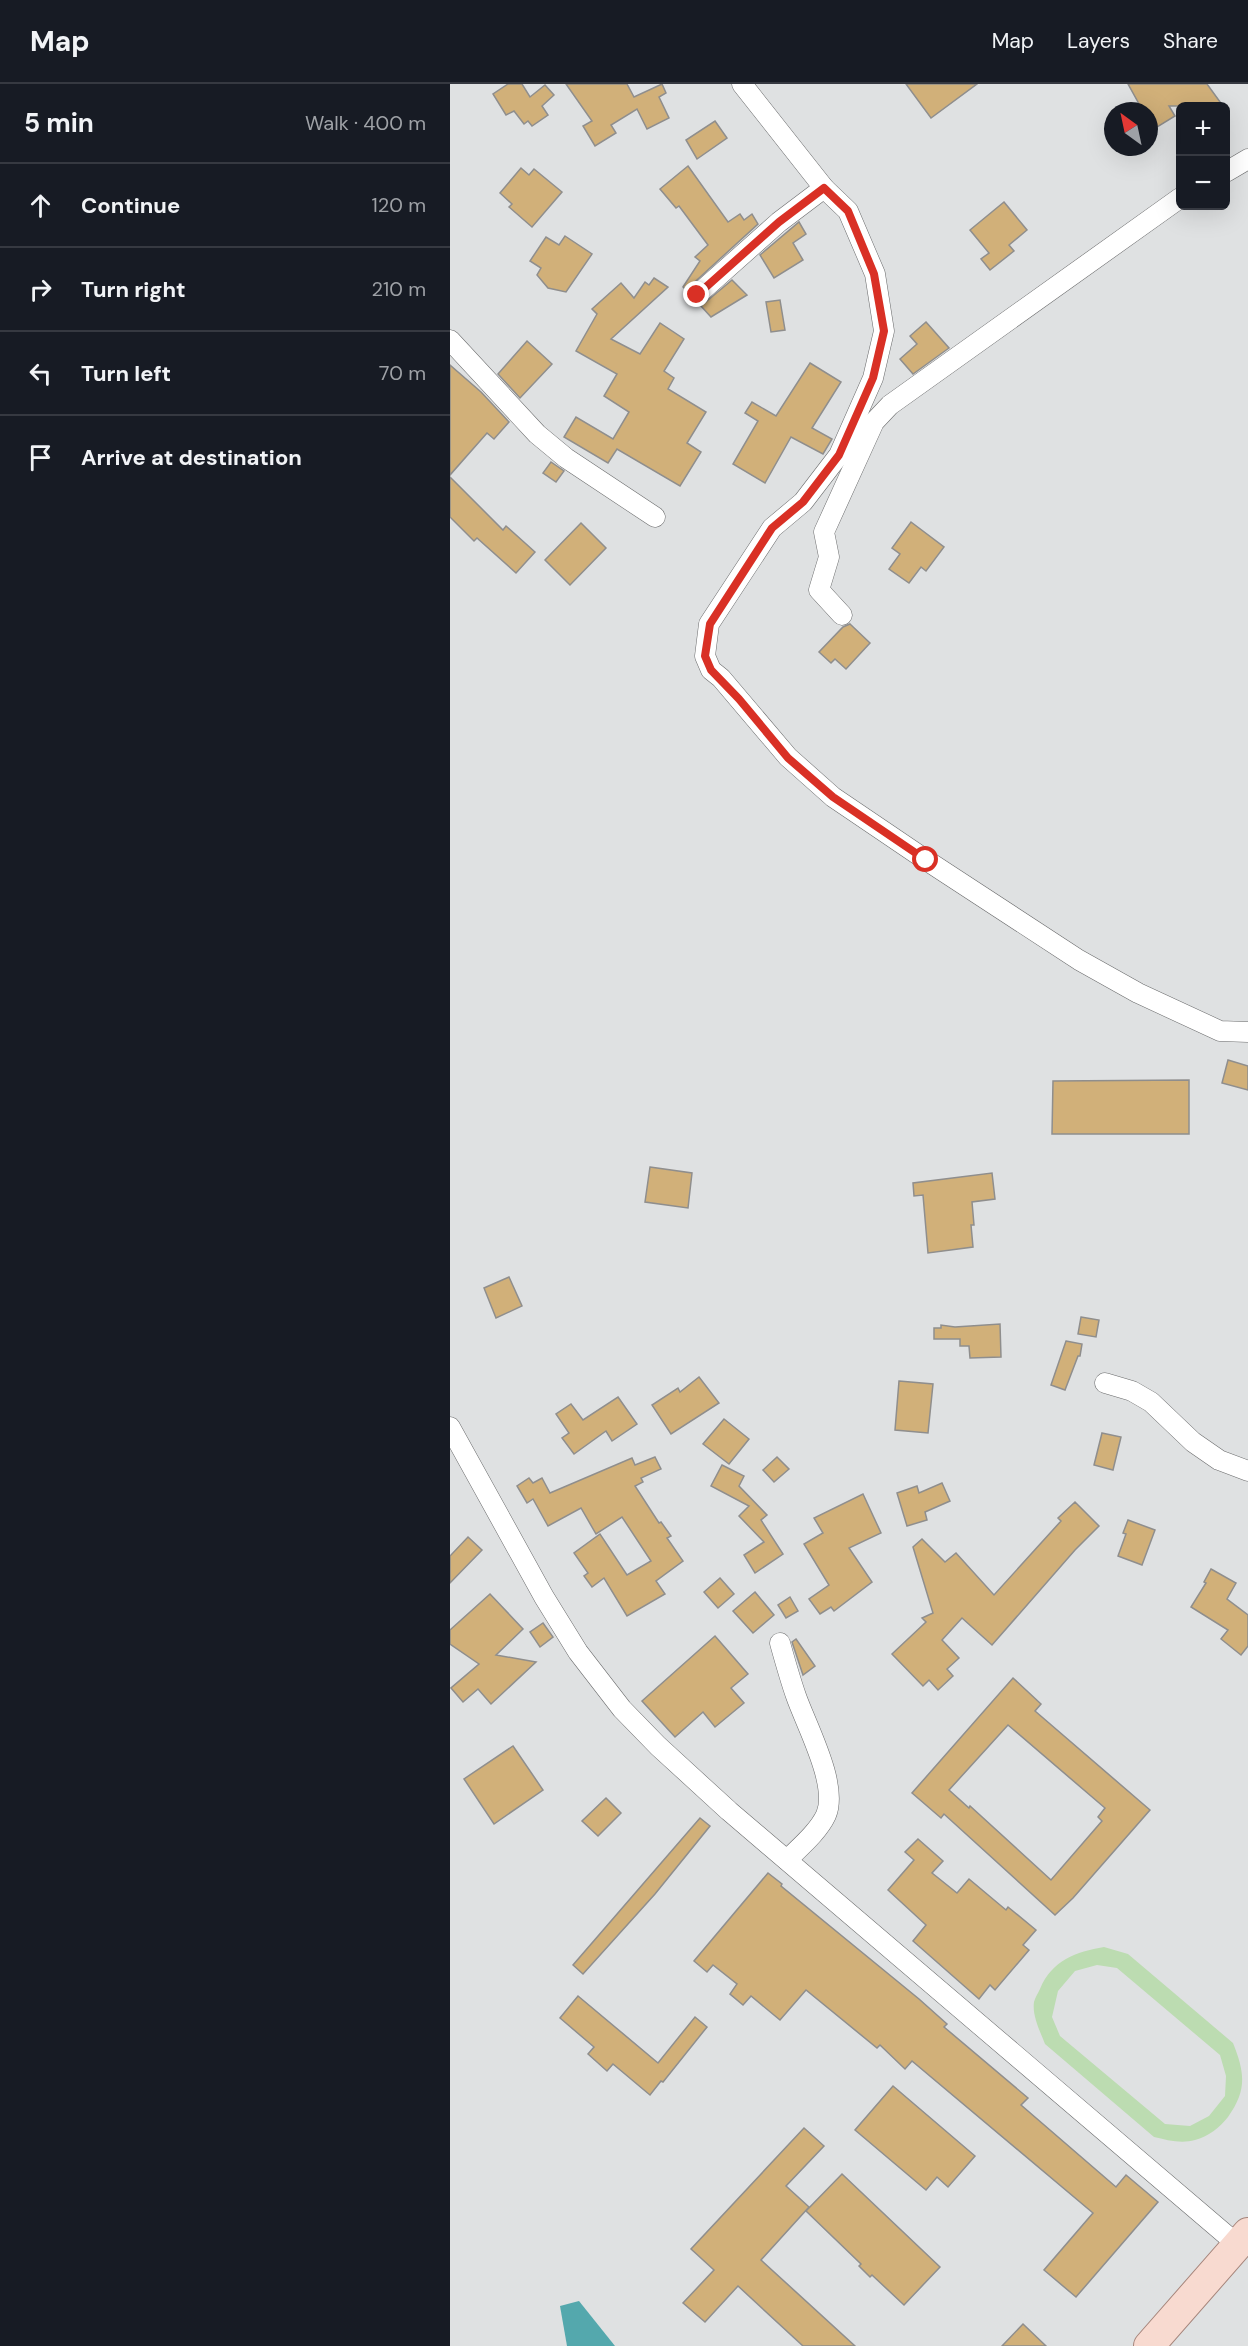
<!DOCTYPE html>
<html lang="en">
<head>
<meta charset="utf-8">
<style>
	:root { --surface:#171b24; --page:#20242c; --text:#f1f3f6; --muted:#9ea1a6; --line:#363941 }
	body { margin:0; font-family:"DM Sans",sans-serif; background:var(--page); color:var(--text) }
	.controls { position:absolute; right:18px; top:18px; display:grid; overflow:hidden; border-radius:9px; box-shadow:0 6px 24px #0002 }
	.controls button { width:54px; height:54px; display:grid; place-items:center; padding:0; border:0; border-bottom:2px solid var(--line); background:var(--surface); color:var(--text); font:30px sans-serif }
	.compass { position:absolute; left:654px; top:18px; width:54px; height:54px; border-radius:50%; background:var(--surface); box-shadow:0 6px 24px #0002; rotate:327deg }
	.stop { position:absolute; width:18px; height:18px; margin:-14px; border:4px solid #d93025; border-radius:50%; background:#fff }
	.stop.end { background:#d93025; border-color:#fff; box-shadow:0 2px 6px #0008 }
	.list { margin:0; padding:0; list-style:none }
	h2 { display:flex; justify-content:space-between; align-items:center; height:78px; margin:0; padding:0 24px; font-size:26px }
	h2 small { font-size:20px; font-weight:400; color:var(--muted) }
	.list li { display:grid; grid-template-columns:39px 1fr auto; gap:18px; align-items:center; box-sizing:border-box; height:84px; padding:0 24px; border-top:2px solid var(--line) }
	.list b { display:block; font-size:22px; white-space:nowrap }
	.list em { font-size:20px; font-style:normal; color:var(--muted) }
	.icon { flex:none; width:33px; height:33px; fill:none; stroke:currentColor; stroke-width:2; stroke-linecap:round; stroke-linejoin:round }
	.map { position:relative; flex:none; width:798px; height:2262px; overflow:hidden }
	header { display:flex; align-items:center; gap:36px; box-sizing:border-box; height:84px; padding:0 30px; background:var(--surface); border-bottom:2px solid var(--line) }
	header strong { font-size:28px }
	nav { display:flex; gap:33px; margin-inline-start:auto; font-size:21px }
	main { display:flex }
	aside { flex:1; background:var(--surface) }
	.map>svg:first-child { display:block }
</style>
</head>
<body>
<header>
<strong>Map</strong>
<nav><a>Map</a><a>Layers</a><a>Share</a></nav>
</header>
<main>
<aside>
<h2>5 min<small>Walk · 400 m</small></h2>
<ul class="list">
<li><svg class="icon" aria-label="ahead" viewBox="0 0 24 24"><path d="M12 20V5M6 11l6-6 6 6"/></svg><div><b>Continue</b></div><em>120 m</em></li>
<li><svg class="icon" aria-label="right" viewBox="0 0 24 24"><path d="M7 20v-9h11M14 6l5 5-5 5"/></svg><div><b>Turn right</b></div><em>210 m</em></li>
<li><svg class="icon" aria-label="left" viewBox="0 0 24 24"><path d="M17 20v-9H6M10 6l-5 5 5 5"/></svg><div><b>Turn left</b></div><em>70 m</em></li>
<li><svg class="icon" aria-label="arrive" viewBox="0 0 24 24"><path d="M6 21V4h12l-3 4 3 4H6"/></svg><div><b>Arrive at destination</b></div></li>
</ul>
</aside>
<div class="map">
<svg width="798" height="2262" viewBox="0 0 798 2262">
	<rect width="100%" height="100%" fill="#dfe1e2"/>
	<path fill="#bcdcb1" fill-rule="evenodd" d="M654,1863L678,1870L783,1959C795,1989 797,2006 778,2033C770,2043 758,2053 745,2056C731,2060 717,2056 704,2053L595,1960C590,1947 582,1932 584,1918C585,1914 588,1909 590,1905C602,1876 626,1868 654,1863ZM647,1881L667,1884L770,1971L776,1992L775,2012L759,2032L740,2042L715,2040L610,1952L602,1933L608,1907L625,1887Z"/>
	<path fill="#54a8ad" d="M129,2217L165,2262H117L110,2222Z"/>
	<g fill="#d1b079" stroke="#8f8e8d" stroke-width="1.5" fill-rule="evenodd">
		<path d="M58,0H72L80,13L95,1L104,11L92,22L98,31L82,42L78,37L74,40L64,27L56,31L43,10Z"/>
		<path d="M116,0H177L184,13L212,0L216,9L209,13L219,34L197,45L187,25L161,41L166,49L145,62L133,42L142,37Z"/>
		<path d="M456,0H527L481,34Z"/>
		<path d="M678,0H757L773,22H719L725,32L699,48V27H693Z"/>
		<path d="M265,37L277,54L247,75L236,56Z"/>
		<path d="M238,82L278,138L290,130L294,136L302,130L308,140L236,206L233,203L250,177L245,173L258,161L229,122L226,124L210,105Z"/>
		<path d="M71,84L79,91L84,85L112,108L82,143L59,123L62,120L50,109Z"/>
		<path d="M554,118L577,146L559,161L564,167L540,186L531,175L539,169L520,146Z"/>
		<path d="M349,138L356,150L343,159L353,176L324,194L310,171Z"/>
		<path d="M115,152L142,170L116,208L98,204L87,191L91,184L80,177L96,153L109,161Z"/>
		<path d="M204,194L218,203L161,255L190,270L210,239L234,255L214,287L224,294L218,305L256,328L237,359L251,368L230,402L167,365L158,379L114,353L126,333L163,355L179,328L154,312L167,290L126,267L147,230L142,225L171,199L184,214L195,198L199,201Z"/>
		<path d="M282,196L297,211L261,233L251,222Z"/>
		<path d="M330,216L335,246L321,248L316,218Z"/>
		<path d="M476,238L499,264L463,290L450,275L467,260L460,252Z"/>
		<path d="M77,257L102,280L70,314L48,290Z"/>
		<path d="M360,279L391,298L362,344L382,355L373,370L341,353L315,399L283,380L308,337L295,329L302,318L326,332Z"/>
		<path d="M0,281L31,308L59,338L44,355L37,349L0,391Z"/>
		<path d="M101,378L114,387L106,398L93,389Z"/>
		<path d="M0,393L53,446L56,442L85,468L66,489L27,454L24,457L0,433Z"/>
		<path d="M461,438L494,463L476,487L471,483L459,499L439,485L450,470L442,464Z"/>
		<path d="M131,439L156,464L120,501L95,476Z"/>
		<path d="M400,540L420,559L396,585L385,575L381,579L369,568L393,543Z"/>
		<path d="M778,976L798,982V1006L772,999Z"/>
		<path d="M739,996V1050H602L603,997Z"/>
		<path d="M200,1083L242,1089L238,1124L195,1118Z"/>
		<path d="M542,1089L545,1115L522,1118L524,1141H521L523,1163L478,1169L473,1111L464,1112L463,1099Z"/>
		<path d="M59,1193L72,1222L46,1234L34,1204Z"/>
		<path d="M631,1233L649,1236L646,1253L628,1250Z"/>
		<path d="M550,1240L551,1273L520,1274L519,1262H510V1255H484V1244H491V1241L505,1243Z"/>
		<path d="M616,1257L632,1260L630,1272H628L615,1306L601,1301Z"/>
		<path d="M249,1293L269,1319L221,1350L202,1321L228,1304L230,1308Z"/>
		<path d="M449,1297L483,1300L478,1349L445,1346Z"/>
		<path d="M168,1313L187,1340L162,1357L156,1347L124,1370L112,1354L119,1349L106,1330L121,1320L133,1336Z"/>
		<path d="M274,1335L299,1355L279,1380L253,1360Z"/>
		<path d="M652,1349L671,1353L663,1386L644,1381Z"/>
		<path d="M205,1373L211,1385L191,1394L193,1398L185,1402L209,1439L211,1438L221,1452L217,1454L233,1477L206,1497L215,1510L177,1532L154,1494L142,1503L134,1492L138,1489L124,1469L150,1450L177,1491L201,1477L172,1433L146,1450L131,1424L98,1442L83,1415L77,1419L67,1402L79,1394L83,1399L92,1394L100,1409L182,1374L185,1381Z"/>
		<path d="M327,1373L339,1385L324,1398L313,1386Z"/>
		<path d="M272,1381L294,1392L289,1402L317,1431L311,1436L333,1470L305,1489L294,1471L314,1458L289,1432L299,1422L261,1402Z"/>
		<path d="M492,1399L500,1417L475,1428L477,1436L457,1442L447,1409L467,1402L469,1409Z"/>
		<path d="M413,1410L431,1449L399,1464L422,1498L384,1527L381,1523L370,1530L359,1515L379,1501L354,1460L373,1449L364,1434Z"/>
		<path d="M625,1418L649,1442L625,1466L542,1561L512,1534L492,1556L509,1574L497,1585L503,1592L488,1606L479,1596L473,1602L442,1570L476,1538L472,1534L483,1529L463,1463L472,1455L495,1478L506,1469L544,1511L611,1437L608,1434Z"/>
		<path d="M678,1436L705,1446L692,1481L668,1472L676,1450L673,1449Z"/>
		<path d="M18,1453L32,1466L0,1499V1472Z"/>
		<path d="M761,1485L786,1499L777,1515L798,1531V1562L791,1571L771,1555L778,1546L741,1523L756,1499L754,1498Z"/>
		<path d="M270,1494L284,1510L268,1524L254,1508Z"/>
		<path d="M305,1508L324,1531L303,1549L283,1527Z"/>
		<path d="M40,1510L73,1545L46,1571L86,1578L41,1620L28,1605L13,1618L1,1604L29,1580L0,1560V1546Z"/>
		<path d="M340,1513L348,1527L336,1534L328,1521Z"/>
		<path d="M93,1539L103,1553L90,1563L80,1548Z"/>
		<path d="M265,1552L298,1590L281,1604L294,1619L265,1643L253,1628L225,1653L192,1617Z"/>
		<path d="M346,1555L365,1582L353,1591L342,1558Z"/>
		<path d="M563,1594L591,1620L585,1627L700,1726L623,1814L605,1831L494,1730L491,1734L462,1709ZM558,1641L655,1724L648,1733L652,1737L601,1796L520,1722L519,1724L499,1706Z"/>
		<path d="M63,1662L93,1706L44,1740L14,1695Z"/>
		<path d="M156,1714L171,1729L148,1752L132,1737Z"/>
		<path d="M250,1734L260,1742L205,1810L133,1890L123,1881Z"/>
		<path d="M468,1755L493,1777L482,1789L507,1809L519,1795L556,1826L558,1823L586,1846L573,1861L579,1866L545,1906L540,1901L529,1915L463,1857L476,1841L438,1806L464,1776L455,1768Z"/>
		<path d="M318,1789L332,1800L331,1802L469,1915L497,1940L494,1943L578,2014L571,2021L666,2103L676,2091L708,2118L626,2213L594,2186L643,2129L462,1977L455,1985L430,1961L427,1964L356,1906L330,1936L301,1912L293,1921L280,1910L287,1900L263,1881L257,1888L244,1877Z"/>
		<path d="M128,1912L208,1979L245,1933L257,1943L213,1998L211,1997L200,2011L163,1980L157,1987L138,1970L144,1963L110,1934Z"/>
		<path d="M443,2002L525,2072L498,2103L487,2093L476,2106L405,2046Z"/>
		<path d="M354,2044L374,2062L336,2102L359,2123L311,2176L405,2262H353L288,2202L255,2238L233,2219L264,2186L241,2165Z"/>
		<path d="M392,2090L490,2183L454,2221L422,2191L420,2193L409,2182L411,2180L356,2127Z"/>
		<path d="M573,2240L596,2262H552Z"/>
	</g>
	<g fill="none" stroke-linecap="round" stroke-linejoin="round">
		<g stroke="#6a6b6c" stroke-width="21">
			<g id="street">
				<path d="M292,0L374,104L398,127L425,190L434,247L423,294L389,371L353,418L322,444L259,540L255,572L261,586L271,594L338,673L383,713L476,776L629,876L688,909L770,947L798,948"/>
				<path d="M776,88L798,75"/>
				<path d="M247,211L329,138L374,104"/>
				<path d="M0,256L87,350L116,374L205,433"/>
				<path d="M392,531L369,506L379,473L374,448L424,338L440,321L730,114"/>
				<path d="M655,1299L682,1307L701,1318L743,1358L769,1376L798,1387"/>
				<path d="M0,1343L94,1513L128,1568L172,1625L208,1662L279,1727L788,2161"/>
				<path d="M330,1559C335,1577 340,1595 346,1612C356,1641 389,1701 376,1731C368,1748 350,1763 337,1776"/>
			</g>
		</g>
		<g stroke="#a6857b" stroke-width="32">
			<path id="primary" d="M699,2262L798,2149"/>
		</g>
		<use href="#street" stroke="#fff" stroke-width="20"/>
		<use href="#primary" stroke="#f8dad0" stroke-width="30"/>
	</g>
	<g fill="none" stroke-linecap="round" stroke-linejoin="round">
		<path stroke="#d93025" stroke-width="8" d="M247,211L329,138L374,104L398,127L424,190L434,247L423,294L389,371L353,418L322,444L260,540L255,572L261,586L289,615L338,674L383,713L476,776"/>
	</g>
</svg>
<div class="controls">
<button>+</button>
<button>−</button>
</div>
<svg class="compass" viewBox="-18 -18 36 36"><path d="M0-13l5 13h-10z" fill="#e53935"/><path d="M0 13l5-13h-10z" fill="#9ea1a6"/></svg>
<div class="stop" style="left:476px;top:776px"></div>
<div class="stop end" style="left:247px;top:211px"></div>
</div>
</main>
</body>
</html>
